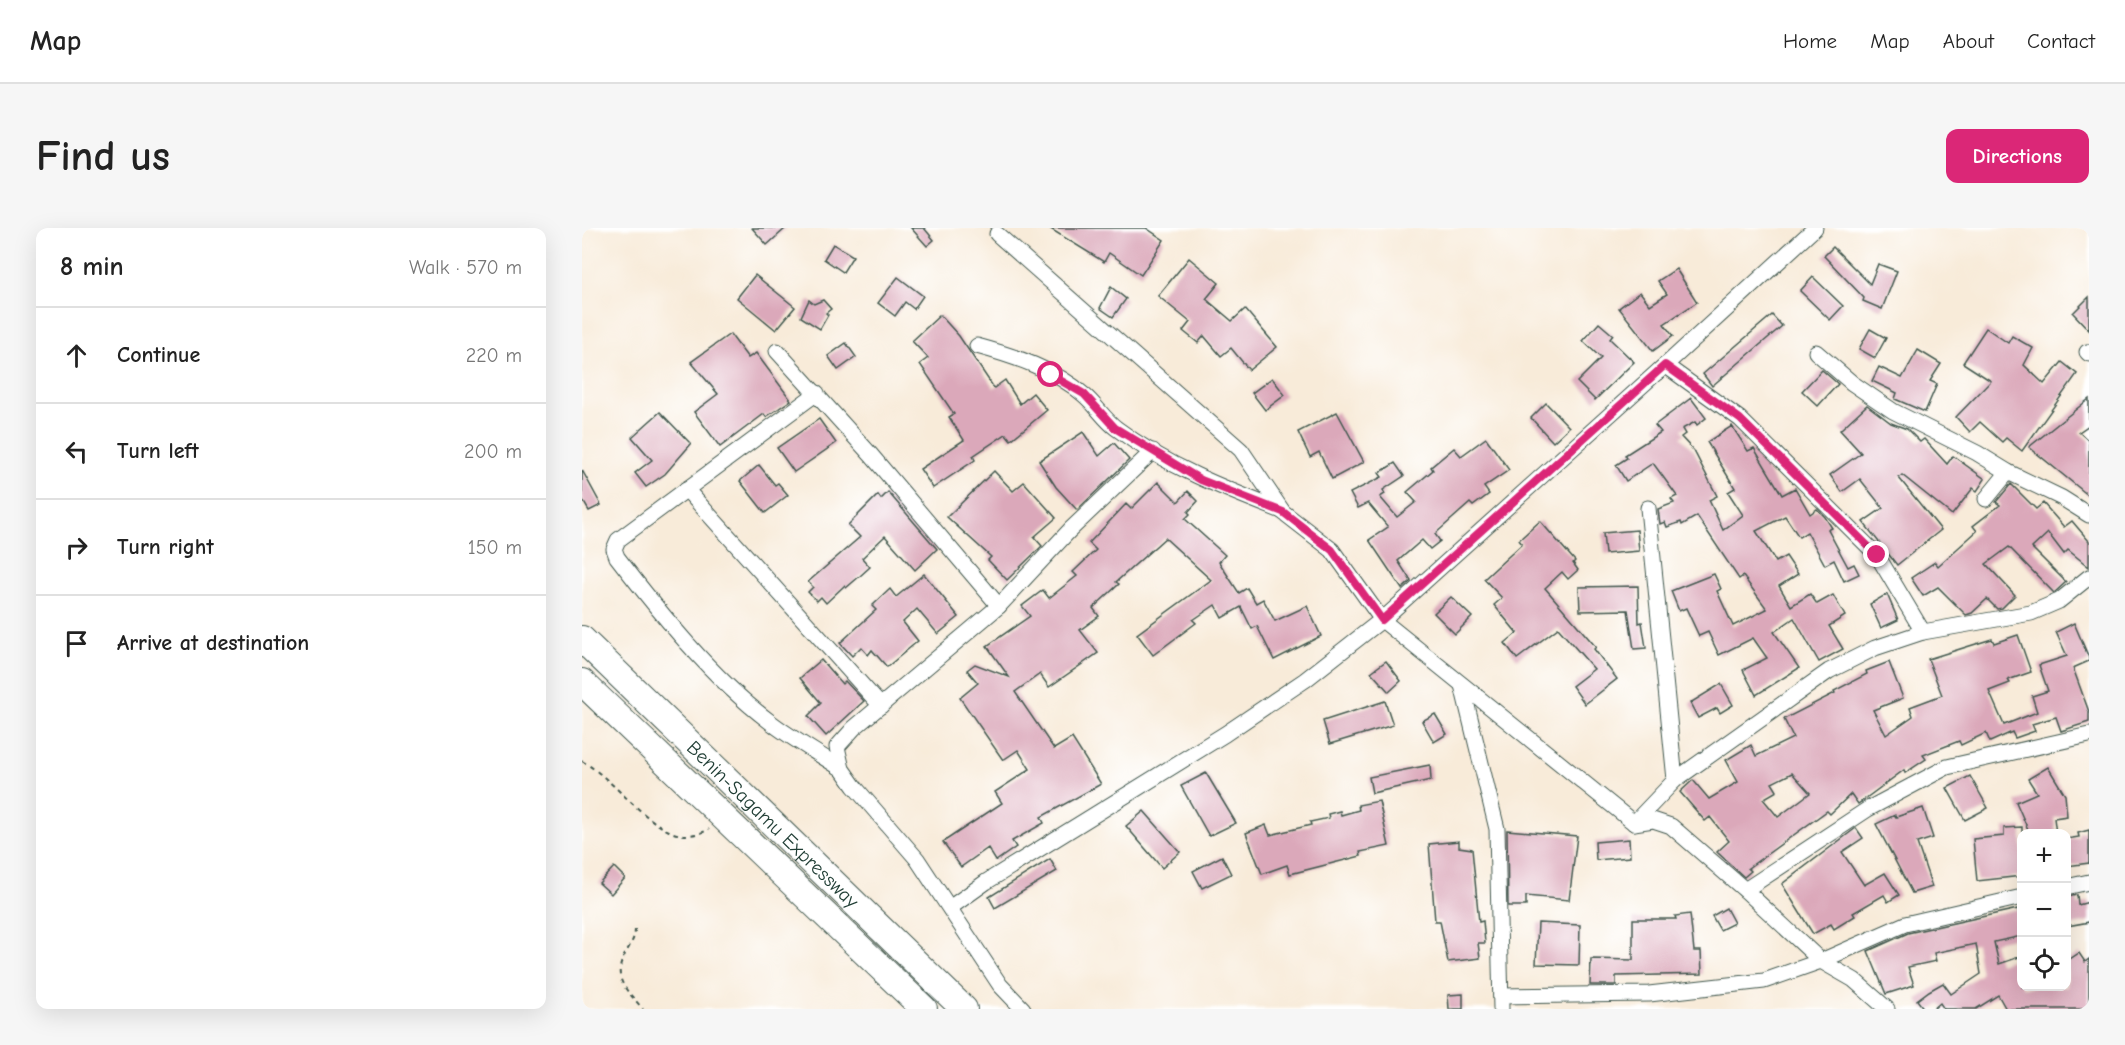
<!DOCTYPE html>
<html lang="en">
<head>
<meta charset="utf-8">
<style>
	:root { --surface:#fff; --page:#f6f6f6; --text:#222; --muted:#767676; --line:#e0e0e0; --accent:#db2777 }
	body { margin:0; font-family:"Comic Neue",sans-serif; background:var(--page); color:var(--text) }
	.controls { position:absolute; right:18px; bottom:18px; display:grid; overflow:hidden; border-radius:12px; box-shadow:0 6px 24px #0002 }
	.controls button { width:54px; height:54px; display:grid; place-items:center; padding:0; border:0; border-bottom:2px solid var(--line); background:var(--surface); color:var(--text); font:30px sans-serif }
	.stop { position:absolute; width:18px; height:18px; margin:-14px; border:4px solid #db2777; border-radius:50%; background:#fff }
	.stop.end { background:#db2777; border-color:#fff; box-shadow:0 2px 6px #0008 }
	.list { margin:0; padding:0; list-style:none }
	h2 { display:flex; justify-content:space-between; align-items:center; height:78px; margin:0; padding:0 24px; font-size:26px }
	h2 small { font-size:20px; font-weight:400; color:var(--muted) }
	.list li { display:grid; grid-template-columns:39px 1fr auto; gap:18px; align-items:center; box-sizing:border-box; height:96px; padding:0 24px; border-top:2px solid var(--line) }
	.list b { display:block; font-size:22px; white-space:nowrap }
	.list em { font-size:20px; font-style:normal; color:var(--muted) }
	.icon { flex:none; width:33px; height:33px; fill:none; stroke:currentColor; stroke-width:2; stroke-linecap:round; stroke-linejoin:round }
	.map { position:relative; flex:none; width:1507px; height:781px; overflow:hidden; border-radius:12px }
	header { display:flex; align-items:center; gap:36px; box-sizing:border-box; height:84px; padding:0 30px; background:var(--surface); border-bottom:2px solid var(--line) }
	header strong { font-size:28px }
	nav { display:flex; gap:33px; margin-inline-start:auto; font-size:21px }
	.intro { display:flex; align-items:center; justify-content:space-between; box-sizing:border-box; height:144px; padding:0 36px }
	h1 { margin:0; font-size:42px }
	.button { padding:15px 27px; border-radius:12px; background:var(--accent); color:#fff; font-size:21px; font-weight:700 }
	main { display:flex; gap:36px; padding:0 36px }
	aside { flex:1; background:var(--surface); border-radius:12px; box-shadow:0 6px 24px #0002 }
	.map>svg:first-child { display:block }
</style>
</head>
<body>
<header>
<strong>Map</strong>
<nav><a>Home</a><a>Map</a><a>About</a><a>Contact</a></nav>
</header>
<div class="intro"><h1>Find us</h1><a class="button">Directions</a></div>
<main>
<aside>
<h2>8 min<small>Walk · 570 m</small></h2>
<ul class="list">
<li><svg class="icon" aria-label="ahead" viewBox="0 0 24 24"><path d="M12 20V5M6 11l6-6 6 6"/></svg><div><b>Continue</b></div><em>220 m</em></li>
<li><svg class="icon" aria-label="left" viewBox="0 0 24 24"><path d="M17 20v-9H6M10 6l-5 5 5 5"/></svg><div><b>Turn left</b></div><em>200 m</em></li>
<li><svg class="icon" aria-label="right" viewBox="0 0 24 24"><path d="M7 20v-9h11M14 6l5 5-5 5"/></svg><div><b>Turn right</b></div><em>150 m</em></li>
<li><svg class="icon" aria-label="arrive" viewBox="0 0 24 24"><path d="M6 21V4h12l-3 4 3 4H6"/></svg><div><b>Arrive at destination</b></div></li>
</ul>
</aside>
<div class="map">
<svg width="1507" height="781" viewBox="0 0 1507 781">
	<rect width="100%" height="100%" fill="#fff"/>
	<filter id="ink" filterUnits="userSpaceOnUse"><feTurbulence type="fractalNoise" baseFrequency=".0167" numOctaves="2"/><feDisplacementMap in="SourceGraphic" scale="12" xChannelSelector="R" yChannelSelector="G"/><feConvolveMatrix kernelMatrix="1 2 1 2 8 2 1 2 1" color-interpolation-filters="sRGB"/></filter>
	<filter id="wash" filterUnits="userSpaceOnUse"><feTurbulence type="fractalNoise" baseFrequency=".008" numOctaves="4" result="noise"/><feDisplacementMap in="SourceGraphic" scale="24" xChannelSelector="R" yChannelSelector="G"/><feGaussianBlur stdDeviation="1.35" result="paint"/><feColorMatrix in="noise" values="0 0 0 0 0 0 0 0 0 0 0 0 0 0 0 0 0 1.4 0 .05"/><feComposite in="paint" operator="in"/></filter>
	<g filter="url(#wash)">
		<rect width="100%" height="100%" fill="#f8ebd9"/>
		<g id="blocks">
			<g fill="#dba8ba" fill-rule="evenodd">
				<path d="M170,0H204L185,17Z"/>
				<path d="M329,0H342L352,12L345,18Z"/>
				<path d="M467,0H564L582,12L559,47L527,25L522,34Z"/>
				<path d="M251,16L271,28L261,44L242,31Z"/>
				<path d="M1251,19L1288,56L1296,36L1315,43L1300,81L1281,73L1282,70L1242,28Z"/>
				<path d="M607,30L637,55L624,71L650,93L663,81L695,119L667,142L649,120L639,128L622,108L616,115L601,103L608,94L576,68Z"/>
				<path d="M1094,41L1115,74L1082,96L1091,108L1071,123L1037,80L1058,64L1068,77L1085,66L1076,53Z"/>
				<path d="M173,47L213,79L194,102L155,70Z"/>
				<path d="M316,49L341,68L332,81L323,74L313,88L296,75Z"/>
				<path d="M1231,49L1261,78L1248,92L1218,63Z"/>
				<path d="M529,59L544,71L531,89L518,80Z"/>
				<path d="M1507,69V102L1491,85Z"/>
				<path d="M227,72L232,76L241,72L249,81L244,85L246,87L238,101L219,89Z"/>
				<path d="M358,87L377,108L412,160L423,152L438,176L451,165L465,182L429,212L424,206L391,228L393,232L351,260L338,241L382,212L367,189L372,186L338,136L346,130L330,113Z"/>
				<path d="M1190,87L1200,98L1130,158L1121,146Z"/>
				<path d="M1017,95L1031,107L1028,111L1052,134L1013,172L995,154L1019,130L1001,113Z"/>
				<path d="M1404,100L1426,115L1430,108L1451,120L1442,137L1462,156L1480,134L1495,146L1440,223L1424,210L1420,214L1398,194L1388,204L1374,189L1409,153L1381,135Z"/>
				<path d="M1288,101L1304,110L1293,130L1277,121Z"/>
				<path d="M148,106L166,130L174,125L209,172L184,189L182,186L138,219L112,184L136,166L109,134Z"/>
				<path d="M264,115L274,129L256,142L246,128Z"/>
				<path d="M1336,122L1359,136L1348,153L1355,156L1343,184L1313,171L1315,165L1290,153L1297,139L1320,150Z"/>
				<path d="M1240,142L1256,156L1236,178L1220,163Z"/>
				<path d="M690,150L703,167L683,182L670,165Z"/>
				<path d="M1109,170L1124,190L1115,197L1113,194L1100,201L1103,206L1099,209L1112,223L1135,268L1127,272L1141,302L1161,287L1146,264L1153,260L1125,214L1150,198L1166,223L1172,220L1200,267L1213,260L1228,286L1235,281L1243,289L1250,300L1246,302L1266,339L1272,336L1277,346L1262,353L1252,332L1243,337L1225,304L1217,309L1203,288L1174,303L1194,334L1204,328L1216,346L1197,358L1209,378L1228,366L1235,376L1251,367L1263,388L1247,398L1261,421L1237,434L1212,390L1192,404L1217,440L1174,467L1161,442L1185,430L1171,410L1137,427L1126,404L1117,408L1104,380L1097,383L1089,363L1132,346L1139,361L1135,363L1151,398L1185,381L1161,348L1157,351L1115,288L1100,297L1099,294L1085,299L1083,294L1078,296L1076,281L1092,275L1089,271L1095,268L1071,235L1044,253L1034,237L1045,230L1043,227L1079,204L1073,197Z"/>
				<path d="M1507,171V197L1497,204L1507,213V268L1447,219Z"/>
				<path d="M964,175L987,199L971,214L949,190Z"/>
				<path d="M1285,177L1309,195L1325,201L1338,214L1342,211L1365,236L1371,228L1403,251L1395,263L1391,260L1370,287L1320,247L1317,250L1359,302L1315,337L1281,294L1301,280L1278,251L1260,264L1248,247L1279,225L1258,202Z"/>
				<path d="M78,184L109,216L83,246L64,259L53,245L70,232L50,209Z"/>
				<path d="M755,184L782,234L750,251L737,224L728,229L716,204Z"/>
				<path d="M237,191L254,215L212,244L195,220Z"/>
				<path d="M501,204L517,228L532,215L547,232L495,282L474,259L457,233Z"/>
				<path d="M904,210L927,242L902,259L907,266L891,278L888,275L853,306L858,313L848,321L840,312L816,333L829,353L820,361L787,312L806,299L786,275L776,280L768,265L800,249L797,245L813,235L822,248L801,262L803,266L798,269L815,289L834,274L825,264L851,242L849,239L872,220L879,228Z"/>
				<path d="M177,237L193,257L196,255L206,267L183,285L158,253Z"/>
				<path d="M0,242L19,277L7,283L0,271Z"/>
				<path d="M412,243L431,263L442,254L474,290L452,309L460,318L425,352L406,332L409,329L365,289Z"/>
				<path d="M576,254L596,274L606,263L616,273L606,284L608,286L603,291L643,327L637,334L657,365L665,360L674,375L681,371L693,393L725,378L739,408L692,432L675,398L670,401L659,379L640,390L633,377L611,392L614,395L571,427L555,406L629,352L583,310L534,354L537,356L511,380L517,388L498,402L516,425L467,459L458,446L433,464L472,521L490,510L519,556L459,589L462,595L430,613L434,619L414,633L406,620L379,639L361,614L420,575L413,564L448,541L436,522L421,532L378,470L396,455L385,442L393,436L427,449L405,418L448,388L440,378L461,362L467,370L495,348L491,344L514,322L507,315L544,276L549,281Z"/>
				<path d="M1429,256L1454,281L1461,275L1482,299L1490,293L1507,313V339L1486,322L1482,326L1466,305L1450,320L1484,354L1472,365L1427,319L1404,336L1433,367L1420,380L1415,381L1405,371L1390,385L1384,387L1356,359L1341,368L1329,350L1353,334L1356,338L1395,303L1391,298L1418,277L1414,274Z"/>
				<path d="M306,264L355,321L333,342L303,308L280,330L288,339L278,348L264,360L262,358L244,375L239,369L235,373L226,364L231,359L226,354L278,309L266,297L296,267L299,271Z"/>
				<path d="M958,293L993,333L991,335L996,342L986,351L980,344L963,360L1014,419L1012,421L1035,451L1003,476L990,458L1012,441L976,400L935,431L923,415L935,405L912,377L920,370L902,351L940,316L937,312Z"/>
				<path d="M1055,302L1057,323L1023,326L1021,305Z"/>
				<path d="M342,346L377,389L356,406L335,381L321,394L336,413L305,439L290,422L286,427L279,419L270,428L258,415L294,382L290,378L308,361L314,369Z"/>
				<path d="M1056,358L1057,395L1060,394L1064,420L1052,421L1046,382L998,383L997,359Z"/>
				<path d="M1305,366L1316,392L1299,400L1288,376Z"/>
				<path d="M869,369L890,389L873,406L852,385Z"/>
				<path d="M1492,395L1507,430V433L1491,440L1507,484V494L1479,503L1474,489L1450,496L1453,503L1433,510L1430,504L1408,514L1404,505L1379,517L1377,513L1341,527L1344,531L1323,545L1322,542L1276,576L1269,566L1248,586L1245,583L1166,640L1169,643L1162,649L1135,624L1147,613L1128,589L1123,593L1098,564L1111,552L1127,571L1156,554L1144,532L1169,517L1174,528L1211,510L1202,491L1253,465L1252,463L1285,446L1284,443L1307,434L1321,470L1291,482L1304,507L1331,488L1328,479L1360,467L1346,431L1410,411L1412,415L1436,407L1449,444L1426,452L1428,455L1407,463L1422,497L1455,484L1450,468L1466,463L1457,437L1485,428L1474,404ZM1210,545L1228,565L1196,589L1181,571L1195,563L1190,555Z"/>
				<path d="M239,432L260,456L263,453L282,473L244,508L226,488L239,475L218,450Z"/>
				<path d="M804,433L819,453L807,464L789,444Z"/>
				<path d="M1139,456L1151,477L1138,485L1135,480L1116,490L1108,475Z"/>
				<path d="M803,473L811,497L748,516L741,493Z"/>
				<path d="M853,486L865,506L852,514L840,493Z"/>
				<path d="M848,537L849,552L790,565L787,549Z"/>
				<path d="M1466,539L1483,567L1485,588L1472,590L1474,606H1448L1434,574L1455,565L1446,551Z"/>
				<path d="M624,545L654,595L627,608L599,558Z"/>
				<path d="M1388,548L1406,580L1383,592L1365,560Z"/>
				<path d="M797,573L807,618L778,624L779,628L708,646L705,637L680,646L664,605L684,597L688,607L729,597L728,594L747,590L746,586L758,583L759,587L777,582L776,577Z"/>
				<path d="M1341,580L1351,610L1335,615L1350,659L1330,665L1294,596L1313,587L1314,589Z"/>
				<path d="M562,583L598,624L580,640L544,598Z"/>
				<path d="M1440,599V648L1395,653L1391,611L1422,608V600Z"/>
				<path d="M1274,600L1281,610L1260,624L1282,657L1303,645L1317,667L1306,674L1302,667L1271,685L1273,688L1252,701L1249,696L1231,706L1200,656Z"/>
				<path d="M925,602L995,608L987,672L944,668V678H926Z"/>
				<path d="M1507,602V635L1485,638V611L1497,609L1496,605Z"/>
				<path d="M1047,611L1048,629L1014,632L1013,614Z"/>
				<path d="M877,613V619L890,621L897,694L901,693L903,715H896L898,730L866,734L858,693H853L847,616Z"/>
				<path d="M640,628L649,646L620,660L611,643Z"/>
				<path d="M468,631L475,643L413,680L407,669Z"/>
				<path d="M32,639L43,650L29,666L17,655Z"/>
				<path d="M1495,667L1496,677L1507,674V694L1485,698V669Z"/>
				<path d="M1144,680L1152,695L1138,702L1130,688Z"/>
				<path d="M1436,681L1440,708L1412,714L1417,736L1440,728V759H1485V733L1497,725L1503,734L1507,731V781H1424L1416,767L1394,781H1362L1358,775L1351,781H1342L1335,772L1347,763L1361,755L1369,766L1399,746L1394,716L1352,725L1354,733L1326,739L1332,757L1304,766L1286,723L1326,705Z"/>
				<path d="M1108,686L1112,723H1119L1120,746L1034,748V757H1008L1009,731L1051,732V691H1094L1093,688Z"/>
				<path d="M956,695L998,697L997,737L954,736Z"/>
				<path d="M881,766V781H867L866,767Z"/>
			</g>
		</g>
	</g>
	<g filter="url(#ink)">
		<use href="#blocks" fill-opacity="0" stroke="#40574d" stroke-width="1.5"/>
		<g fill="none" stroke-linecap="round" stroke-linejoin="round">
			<g stroke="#40574d" stroke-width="17">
				<g id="minor">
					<path d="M415,6L659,222L701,284L750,322L800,392"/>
					<path d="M395,118C432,128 474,142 502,167C514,177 522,191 534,200C584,238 643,261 700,283"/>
					<path d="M195,123L289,227L417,378"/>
					<path d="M1234,124L1270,155L1311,183L1395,225L1426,244L1480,270L1507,287"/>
					<path d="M1505,124L1507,126"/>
					<path d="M1076,144L1233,0"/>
					<path d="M235,165L36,312L32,321L35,329C78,385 130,450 187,493C210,511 236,525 260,541"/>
					<path d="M104,261L299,478"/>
					<path d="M1404,271L1426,244"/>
					<path d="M1066,280L1093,552"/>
					<path d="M880,457L915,601L919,781"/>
					<path d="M1052,595L1093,552L1247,443L1293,420L1341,404L1449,385L1477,373L1507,349"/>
					<path d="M1484,659L1507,654"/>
					<path d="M1163,662L1286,581L1365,539L1507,507"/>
					<path d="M369,679L404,654L643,506L723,452L806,387"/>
					<path d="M919,768L1067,766L1182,753L1239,733L1323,696L1440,669"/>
					<path d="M441,781L418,757L335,631L272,558L260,541L255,519L272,500L417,378L488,302L571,223"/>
					<path d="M1305,781L1272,752L1239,733L1163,662L1089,598L1071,592L1052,595L800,392L1083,137L1158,191L1295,327L1341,404"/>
				</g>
			</g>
			<g stroke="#40574d" stroke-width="28">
				<g id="trunk">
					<path id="s1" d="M0,411L382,781"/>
					<path d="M0,454L342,781"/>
				</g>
			</g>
			<g stroke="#40574d" stroke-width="2" stroke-dasharray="4.5 4.5" stroke-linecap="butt">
				<path d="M0,533C32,552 54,586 87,603C98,609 117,608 127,601"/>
				<path d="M53,701C53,710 49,715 45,723C28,750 44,761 61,781"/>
			</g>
			<use href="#minor" stroke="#fff" stroke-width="15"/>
			<use href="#trunk" stroke="#fff" stroke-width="26"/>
		</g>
	</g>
	<g fill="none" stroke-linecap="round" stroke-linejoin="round" filter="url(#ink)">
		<path stroke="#db2777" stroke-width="8" d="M469,147L502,166L533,200L619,252L701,284L750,322L800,392L1083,137L1158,191L1295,327"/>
	</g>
	<g text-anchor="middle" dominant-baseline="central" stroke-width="4.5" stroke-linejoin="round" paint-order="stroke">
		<g font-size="20" fill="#1f3d34" stroke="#fff">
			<text stroke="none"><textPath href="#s1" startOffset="266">Benin-Sagamu Expressway</textPath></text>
		</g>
	</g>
</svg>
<div class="controls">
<button>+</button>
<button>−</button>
<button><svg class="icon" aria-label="locate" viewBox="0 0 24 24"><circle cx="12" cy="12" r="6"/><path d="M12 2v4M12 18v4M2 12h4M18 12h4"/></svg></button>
</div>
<div class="stop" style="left:469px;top:147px"></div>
<div class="stop end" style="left:1295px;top:327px"></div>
</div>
</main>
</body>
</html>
